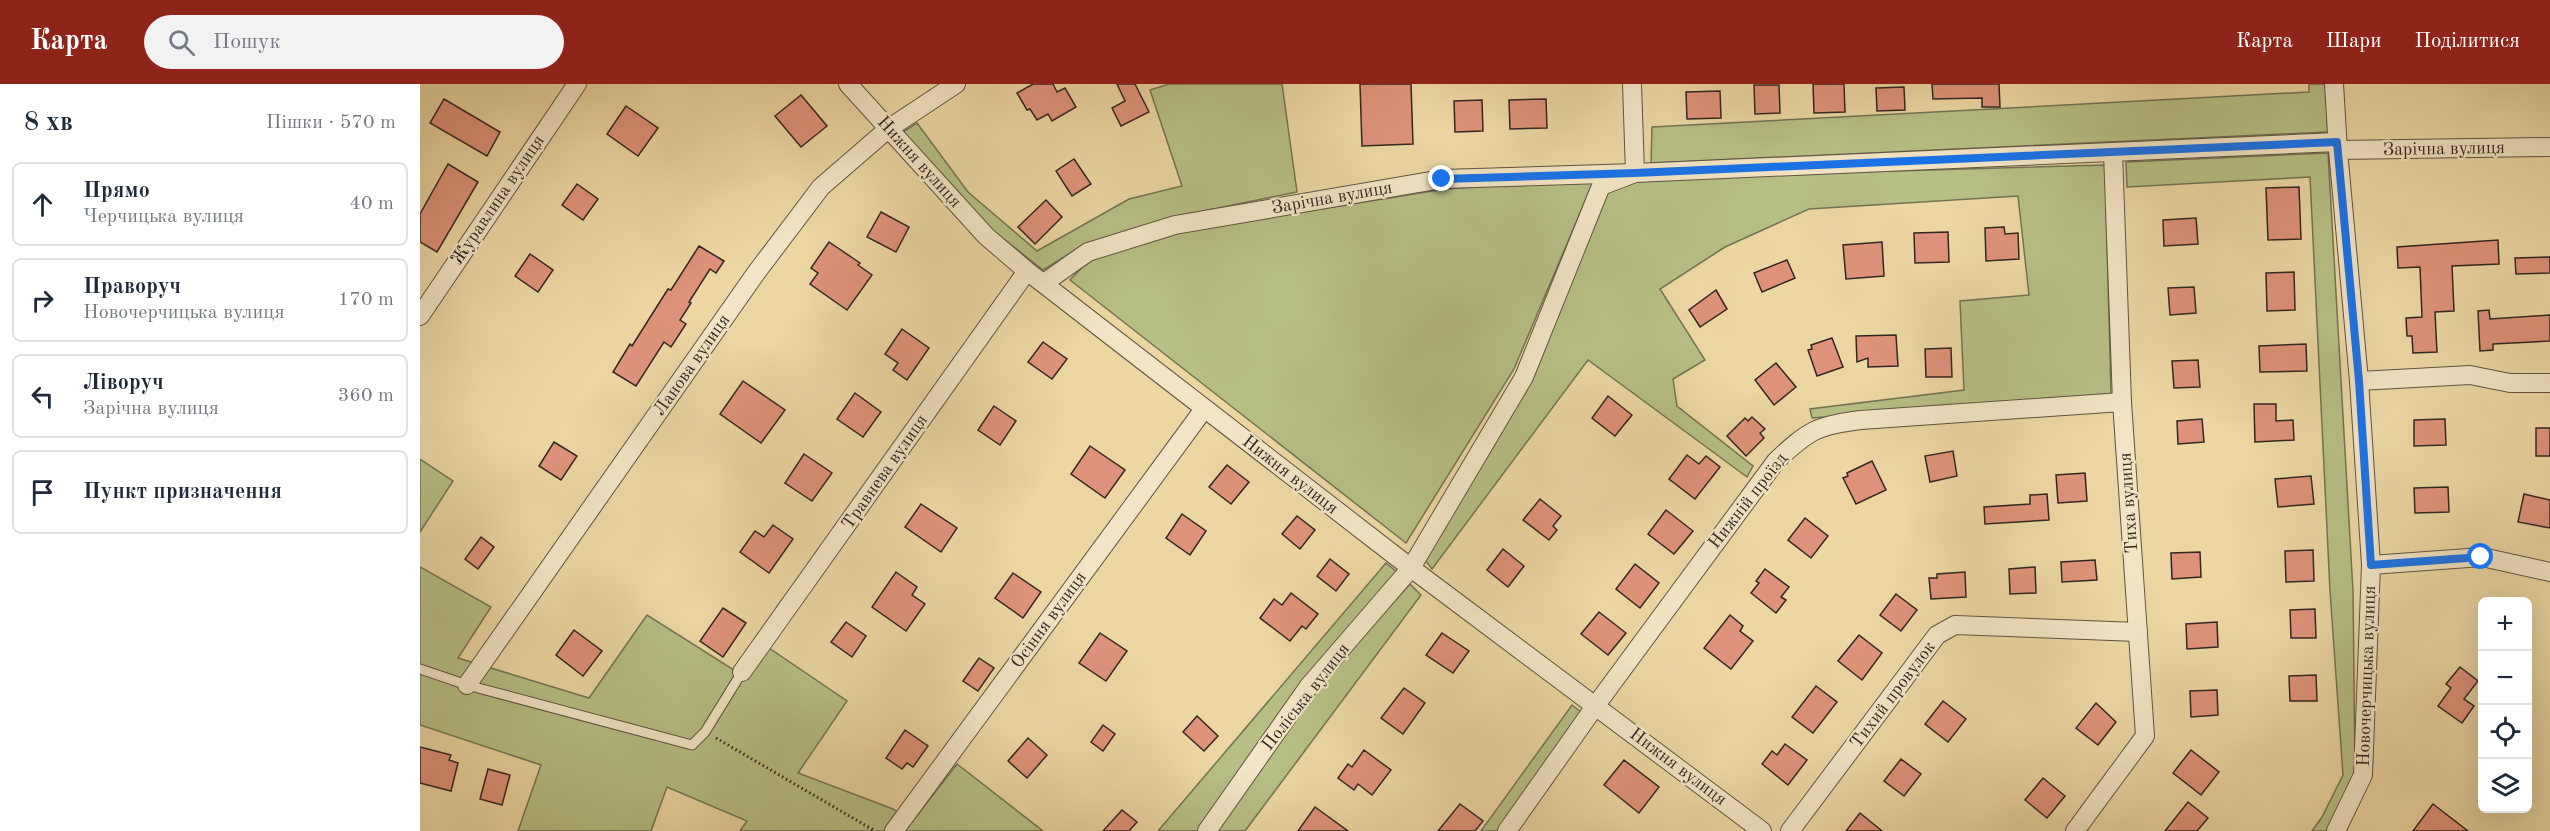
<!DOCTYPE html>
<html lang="uk">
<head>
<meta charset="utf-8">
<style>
	:root { --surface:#fff; --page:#f2f2f3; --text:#1f2937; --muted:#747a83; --line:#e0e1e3; --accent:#8f2418 }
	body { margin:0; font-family:"Old Standard TT",serif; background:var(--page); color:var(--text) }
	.controls { position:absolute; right:18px; bottom:18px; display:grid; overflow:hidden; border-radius:9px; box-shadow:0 6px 24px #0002 }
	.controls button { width:54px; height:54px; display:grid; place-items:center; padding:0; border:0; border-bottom:2px solid var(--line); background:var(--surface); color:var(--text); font:30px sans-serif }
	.stop { position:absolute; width:18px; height:18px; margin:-14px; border:4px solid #1a73e8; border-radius:50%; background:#fff }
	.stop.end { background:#1a73e8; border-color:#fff; box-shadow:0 2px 6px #0008 }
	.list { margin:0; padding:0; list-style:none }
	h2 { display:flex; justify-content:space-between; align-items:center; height:78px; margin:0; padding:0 24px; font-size:26px }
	h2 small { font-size:20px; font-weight:400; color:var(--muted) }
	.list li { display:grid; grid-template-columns:39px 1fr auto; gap:18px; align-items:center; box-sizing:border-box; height:84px; margin:0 12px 12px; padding:0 12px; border:2px solid var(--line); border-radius:9px }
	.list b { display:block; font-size:22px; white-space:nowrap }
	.list p { margin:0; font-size:20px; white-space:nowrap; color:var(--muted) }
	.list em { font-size:20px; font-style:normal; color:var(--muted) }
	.icon { flex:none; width:33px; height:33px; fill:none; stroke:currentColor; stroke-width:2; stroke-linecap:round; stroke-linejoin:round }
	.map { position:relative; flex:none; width:2130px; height:747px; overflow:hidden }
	header { display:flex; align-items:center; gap:36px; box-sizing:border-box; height:84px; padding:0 30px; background:var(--accent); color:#fff }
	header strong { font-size:28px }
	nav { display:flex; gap:33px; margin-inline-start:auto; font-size:21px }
	.search { width:420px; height:54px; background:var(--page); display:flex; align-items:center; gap:15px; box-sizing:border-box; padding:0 21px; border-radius:33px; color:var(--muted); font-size:22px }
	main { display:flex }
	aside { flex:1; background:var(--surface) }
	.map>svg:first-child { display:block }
</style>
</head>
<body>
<header>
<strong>Карта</strong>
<div class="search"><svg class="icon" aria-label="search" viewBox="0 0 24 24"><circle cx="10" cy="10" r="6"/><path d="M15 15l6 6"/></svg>Пошук</div>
<nav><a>Карта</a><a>Шари</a><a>Поділитися</a></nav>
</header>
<main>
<aside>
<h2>8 хв<small>Пішки · 570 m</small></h2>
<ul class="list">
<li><svg class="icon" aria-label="ahead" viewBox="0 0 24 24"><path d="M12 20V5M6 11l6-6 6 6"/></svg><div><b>Прямо</b><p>Черчицька вулиця</p></div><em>40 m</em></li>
<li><svg class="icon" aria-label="right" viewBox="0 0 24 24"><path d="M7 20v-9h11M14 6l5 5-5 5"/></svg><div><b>Праворуч</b><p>Новочерчицька вулиця</p></div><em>170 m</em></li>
<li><svg class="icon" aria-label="left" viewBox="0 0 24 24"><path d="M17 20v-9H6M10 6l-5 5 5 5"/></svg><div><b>Ліворуч</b><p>Зарічна вулиця</p></div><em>360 m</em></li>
<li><svg class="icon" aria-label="arrive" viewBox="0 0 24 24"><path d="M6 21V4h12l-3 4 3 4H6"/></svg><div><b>Пункт призначення</b></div></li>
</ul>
</aside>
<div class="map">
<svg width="2130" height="747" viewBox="0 0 2130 747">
	<rect width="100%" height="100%" fill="#ebd6a4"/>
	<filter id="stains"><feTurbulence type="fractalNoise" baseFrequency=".00333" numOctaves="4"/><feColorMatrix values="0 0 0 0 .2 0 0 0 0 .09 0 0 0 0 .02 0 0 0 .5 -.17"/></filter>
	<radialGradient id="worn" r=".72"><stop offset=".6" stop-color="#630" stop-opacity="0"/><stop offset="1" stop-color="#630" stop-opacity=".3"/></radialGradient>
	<g fill="#b7be86" stroke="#747254" stroke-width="1.5">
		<path d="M749,0H862L877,108L754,133L665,160L623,186L571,145L483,48L497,39L548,108L617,167L709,115L762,102L730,6Z"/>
		<path d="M1889,0H1906L1908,48L1231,79L1232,43L1889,8Z"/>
		<path d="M1908,69L1933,507L1935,689L1913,739L1907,747H1892L1902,733L1923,691L1910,507L1890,93L1707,103L1706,78Z"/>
		<path d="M1685,81L1691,310L1392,334L1390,325L1544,306L1540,217L1609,211L1598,112L1389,125L1305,163L1240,205L1285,276L1253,295L1257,322L1333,382L1327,393L1168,276L1012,485L1005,476L1188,108L1222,94Z"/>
		<path d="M1174,96L1094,285L986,459L650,196L672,173L757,148L1025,105Z"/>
		<path d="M0,375L33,397L0,448Z"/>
		<path d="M966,479L978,489L778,747H738Z"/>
		<path d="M0,483L71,523L38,574L169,614L227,531L328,595L349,564L427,617L378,689L473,725L492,738L537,680L623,747H320L327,737L247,703L231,747H98L121,681L0,641Z"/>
		<path d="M990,500L1001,511L825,747H795L895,606Z"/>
		<path d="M1152,621L1162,629L1078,747H1061Z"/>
	</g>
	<g fill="#de927b" stroke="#322721" stroke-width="1.5">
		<path d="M613,0H633L637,8L645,4L656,23L632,37L628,30L617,36L610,25L607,26L597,9Z"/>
		<path d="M697,0H715L729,28L701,42L692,24L705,17Z"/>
		<path d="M940,0H991L993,60L942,62Z"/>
		<path d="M1393,0H1424L1425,28L1394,29Z"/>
		<path d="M1512,0H1579L1580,23H1562V14L1513,15Z"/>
		<path d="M1334,1H1359L1360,29L1335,30Z"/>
		<path d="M1484,3L1485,26L1457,27L1456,4Z"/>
		<path d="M1300,7L1301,34L1267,35L1266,8Z"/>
		<path d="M381,11L407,42L381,63L355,32Z"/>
		<path d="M24,15L80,48L67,72L10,39Z"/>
		<path d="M1126,15L1127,44L1090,45L1089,16Z"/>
		<path d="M1062,16L1063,47L1035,48L1034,17Z"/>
		<path d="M206,22L238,44L218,72L187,50Z"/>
		<path d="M654,75L671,100L652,112L636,87Z"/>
		<path d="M28,80L58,98L17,168L0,158V130Z"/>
		<path d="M157,100L178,115L163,136L142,121Z"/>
		<path d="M1879,103L1881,155L1848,156L1846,104Z"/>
		<path d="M626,116L642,133L615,160L598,143Z"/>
		<path d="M461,128L489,143L476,168L447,153Z"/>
		<path d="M1776,134L1778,160L1744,162L1743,136Z"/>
		<path d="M1584,143L1585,150L1598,149L1599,175L1566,177L1565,144Z"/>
		<path d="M1528,148L1529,178L1495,179L1494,149Z"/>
		<path d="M2078,156L2079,180L2032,182L2034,227L2015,228L2017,268L1993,269L1992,252H1987L1986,234L2002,233L2000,183L1978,184L1977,163Z"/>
		<path d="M409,158L440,179L438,181L452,191L427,226L390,200L398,189L391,184Z"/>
		<path d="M1462,158L1464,192L1426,195L1423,161Z"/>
		<path d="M279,162L304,177L296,189L290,185L269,218L271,219L260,236L266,240L251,263L244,258L216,302L193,288L210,260L212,262L248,205L251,206Z"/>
		<path d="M110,170L133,186L118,208L95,192Z"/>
		<path d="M2130,173V189L2096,190L2095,174Z"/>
		<path d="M1367,176L1375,194L1342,208L1334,189Z"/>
		<path d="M1874,188L1875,226L1847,227L1846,189Z"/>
		<path d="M1774,203L1776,229L1750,231L1748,204Z"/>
		<path d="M1296,206L1307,225L1280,243L1269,226Z"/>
		<path d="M2069,226L2070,235L2130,231V257L2073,260V266L2060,267L2058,227Z"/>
		<path d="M482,245L509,264L487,296L473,286L478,279L465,270Z"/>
		<path d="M1476,251L1478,282L1448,283V274L1437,278L1436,252Z"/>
		<path d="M1412,254L1423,283L1397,292L1388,266L1392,265L1391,261Z"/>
		<path d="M623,258L647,275L632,295L608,278Z"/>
		<path d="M1886,260L1887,287L1840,288L1839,262Z"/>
		<path d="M1531,264L1532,293H1506L1505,265Z"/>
		<path d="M1778,276L1780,303L1754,304L1752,277Z"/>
		<path d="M1356,279L1376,303L1354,321L1335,296Z"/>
		<path d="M323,297L365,326L341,359L300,330Z"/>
		<path d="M435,309L461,328L443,353L417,335Z"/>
		<path d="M1188,312L1212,331L1195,352L1172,334Z"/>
		<path d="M1834,320H1856V337L1873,336L1874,356L1835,358Z"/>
		<path d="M574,322L596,337L580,361L558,346Z"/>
		<path d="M1332,333L1345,345L1340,349L1344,354L1326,372L1307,352L1325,334L1328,337Z"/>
		<path d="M1782,335L1784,358L1758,360L1757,337Z"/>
		<path d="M2025,335L2026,361L1994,362V336Z"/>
		<rect x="2116" y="344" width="14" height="28"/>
		<path d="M134,358L157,372L141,396L119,382Z"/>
		<path d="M670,362L705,386L685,414L651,390Z"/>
		<path d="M1533,367L1537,392L1510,398L1505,372Z"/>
		<path d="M384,370L412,389L392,417L365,399Z"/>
		<path d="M1267,371L1279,380L1286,372L1300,383L1275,415L1249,395Z"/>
		<path d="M1452,377L1466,406L1436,420L1423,394L1428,392L1427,389Z"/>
		<path d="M807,381L829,398L811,420L789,403Z"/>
		<path d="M1665,389L1667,417L1638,419L1636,391Z"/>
		<path d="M1891,392L1894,420L1858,423L1855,395Z"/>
		<path d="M2028,403L2029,428L1995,429L1994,404Z"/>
		<path d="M1627,410L1629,436L1565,440L1564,423L1610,420V411Z"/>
		<path d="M2104,410L2130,416V444L2098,438Z"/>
		<path d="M1120,415L1141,432L1133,442L1137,446L1129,456L1103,436Z"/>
		<path d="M501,420L537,444L521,468L485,443Z"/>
		<path d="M1246,426L1273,447L1254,470L1228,450Z"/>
		<path d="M762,430L786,447L770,471L746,454Z"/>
		<path d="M877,432L895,446L880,465L862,450Z"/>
		<path d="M1385,434L1408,452L1391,474L1368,456Z"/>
		<path d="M353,441L373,455L349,489L320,468L335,447L344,453Z"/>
		<path d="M61,453L74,463L58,485L45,475Z"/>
		<path d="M1083,465L1104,482L1088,503L1067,486Z"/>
		<path d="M1893,466L1894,497L1866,498L1865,467Z"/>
		<path d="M1780,468L1781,493L1752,495L1751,469Z"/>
		<path d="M910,475L929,490L916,507L897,492Z"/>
		<path d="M1675,476L1677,496L1642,498L1641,478Z"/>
		<path d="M1215,480L1239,499L1220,524L1196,505Z"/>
		<path d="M1615,483L1616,509L1590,510L1589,485Z"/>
		<path d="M1345,485L1369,503L1361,513L1366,516L1356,529L1331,509L1339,499L1336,497Z"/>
		<path d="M476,488L497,503L492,511L505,520L486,547L452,523Z"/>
		<path d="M1545,488L1546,513L1511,515L1509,494H1517V490Z"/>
		<path d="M593,489L621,508L603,534L575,514Z"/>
		<path d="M871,509L898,530L886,545L882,542L870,557L840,534L854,515L862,521Z"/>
		<path d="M1476,510L1497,526L1481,547L1460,531Z"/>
		<path d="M303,524L326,539L303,573L280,557Z"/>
		<path d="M1895,525L1896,554H1871L1870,526Z"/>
		<path d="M1179,528L1206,549L1188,571L1161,550Z"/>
		<path d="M1310,531L1323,542L1320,547L1333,557L1311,585L1284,564Z"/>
		<path d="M426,538L446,552L432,573L411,558Z"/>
		<path d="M1797,538L1798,563L1767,565L1766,540Z"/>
		<path d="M154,546L182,567L163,592L136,571Z"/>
		<path d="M680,549L707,567L686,597L659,579Z"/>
		<path d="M1022,549L1049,567L1033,589L1006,571Z"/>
		<path d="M1439,551L1462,569L1442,596L1418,577Z"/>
		<path d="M559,574L574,584L558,607L543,597Z"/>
		<path d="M2040,583L2058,597L2044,615L2054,622L2042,639L2018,622L2031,604L2026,600Z"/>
		<path d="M1896,591L1897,617H1870L1869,592Z"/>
		<path d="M1396,602L1417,618L1393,649L1372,633Z"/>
		<path d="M984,604L1005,619L983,650L961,634Z"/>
		<path d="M1797,606L1798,631L1771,633L1770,607Z"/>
		<path d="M1523,617L1546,635L1528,658L1505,640Z"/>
		<path d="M1676,619L1696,638L1678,661L1656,644Z"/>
		<path d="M777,632L798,652L784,667L763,648Z"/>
		<path d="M683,641L695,650L683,667L671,658Z"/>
		<path d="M485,646L508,662L493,683L487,679L482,685L466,674Z"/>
		<path d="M608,654L627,671L607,694L588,677Z"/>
		<path d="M1365,660L1387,676L1368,701L1342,680L1352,667L1357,671Z"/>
		<path d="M0,663L31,671L29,676L38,679L31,707L0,699Z"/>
		<path d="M944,666L971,686L952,711L938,700L934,706L918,694L928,680L932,683Z"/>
		<path d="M1771,666L1799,688L1781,711L1753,689Z"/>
		<path d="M1481,675L1501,690L1484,712L1464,697Z"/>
		<path d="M1204,676L1239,703L1219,729L1184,701Z"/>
		<path d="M68,685L90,691L82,721L60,715Z"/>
		<path d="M1623,694L1645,712L1627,734L1605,716Z"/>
		<path d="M1768,718L1788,734L1777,747H1745Z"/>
		<path d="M1040,720L1063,737L1055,747H1018Z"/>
		<path d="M2013,720L2048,747H1993Z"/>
		<path d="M895,723L928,747H878Z"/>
		<path d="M702,726L717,738L709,747H683Z"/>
		<path d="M1440,729L1462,747H1426Z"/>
	</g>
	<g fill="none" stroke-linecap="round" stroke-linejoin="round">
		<g stroke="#605342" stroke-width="11">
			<path id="lane" d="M0,585L47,601L272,661L285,648L322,588"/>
		</g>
		<g stroke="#605342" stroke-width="20">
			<g id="street">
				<path d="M428,0L566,152L607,187L991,484L1342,747"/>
				<path d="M1914,0L1918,66L1939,297L1951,481L1943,691L1916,747"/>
				<path d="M1918,66L2130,63"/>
				<path d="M624,199L668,168L755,141L1022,95L1215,89L1917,58"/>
				<path d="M0,232L157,0"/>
				<path d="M1939,297L2050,291L2090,299H2130"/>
				<path d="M1951,481L2062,473L2130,488"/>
				<path d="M322,588L607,187"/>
				<path d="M47,601L336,189L401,103L468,45L536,0"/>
				<path d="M474,747L784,325"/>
				<path d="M787,747L889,602L991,484L1104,293L1181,102L1215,89L1212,0"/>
				<path d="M1087,747L1176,621L1356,377C1388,347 1397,341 1441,336L1702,318"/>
				<path d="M1370,747L1517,551L1535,541L1718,548"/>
				<path d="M1655,747L1725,652L1702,318L1693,68"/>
			</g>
		</g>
		<path stroke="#322721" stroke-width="3" stroke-dasharray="1.5 3" stroke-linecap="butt" d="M296,654L455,747"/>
		<use href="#lane" stroke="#f2e4c4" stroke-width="9"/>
		<use href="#street" stroke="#f2e4c4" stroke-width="18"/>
	</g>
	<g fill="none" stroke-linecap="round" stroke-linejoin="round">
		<path stroke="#1a73e8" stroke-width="8" d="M1022,95L1215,89L1917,58L1939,297L1951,481L2061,473"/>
	</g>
	<g text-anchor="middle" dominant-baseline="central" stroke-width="4.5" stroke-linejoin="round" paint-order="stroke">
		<g font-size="18" fill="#322721" stroke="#f2e4c4">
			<text transform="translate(2024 65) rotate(-1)">Зарічна вулиця</text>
			<text transform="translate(499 78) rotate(48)">Нижня вулиця</text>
			<text transform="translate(912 114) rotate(-10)">Зарічна вулиця</text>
			<text transform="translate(78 116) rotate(-56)">Журавлина вулиця</text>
			<text transform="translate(272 281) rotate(-55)">Ланова вулиця</text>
			<text transform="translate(465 388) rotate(-55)">Травнева вулиця</text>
			<text transform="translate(870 391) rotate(38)">Нижня вулиця</text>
			<text transform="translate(1328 417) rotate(-52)">Нижній проїзд</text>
			<text transform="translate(1709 419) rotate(-94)">Тиха вулиця</text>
			<text transform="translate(629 536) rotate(-54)">Осіння вулиця</text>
			<text transform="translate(1947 592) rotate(-88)">Новочерчицька вулиця</text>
			<text transform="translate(1473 611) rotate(-53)">Тихий провулок</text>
			<text transform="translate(886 613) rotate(-52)">Поліська вулиця</text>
			<text transform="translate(1258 683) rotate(37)">Нижня вулиця</text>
		</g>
	</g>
	<rect width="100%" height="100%" filter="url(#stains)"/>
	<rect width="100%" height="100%" fill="url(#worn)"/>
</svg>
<div class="controls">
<button>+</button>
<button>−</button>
<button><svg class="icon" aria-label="locate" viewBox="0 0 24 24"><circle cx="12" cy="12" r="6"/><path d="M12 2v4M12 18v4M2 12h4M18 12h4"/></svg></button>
<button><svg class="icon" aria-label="layers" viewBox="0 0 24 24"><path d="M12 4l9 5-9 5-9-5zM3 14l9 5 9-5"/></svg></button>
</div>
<div class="stop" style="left:2061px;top:473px"></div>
<div class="stop end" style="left:1022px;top:95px"></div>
</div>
</main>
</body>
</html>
